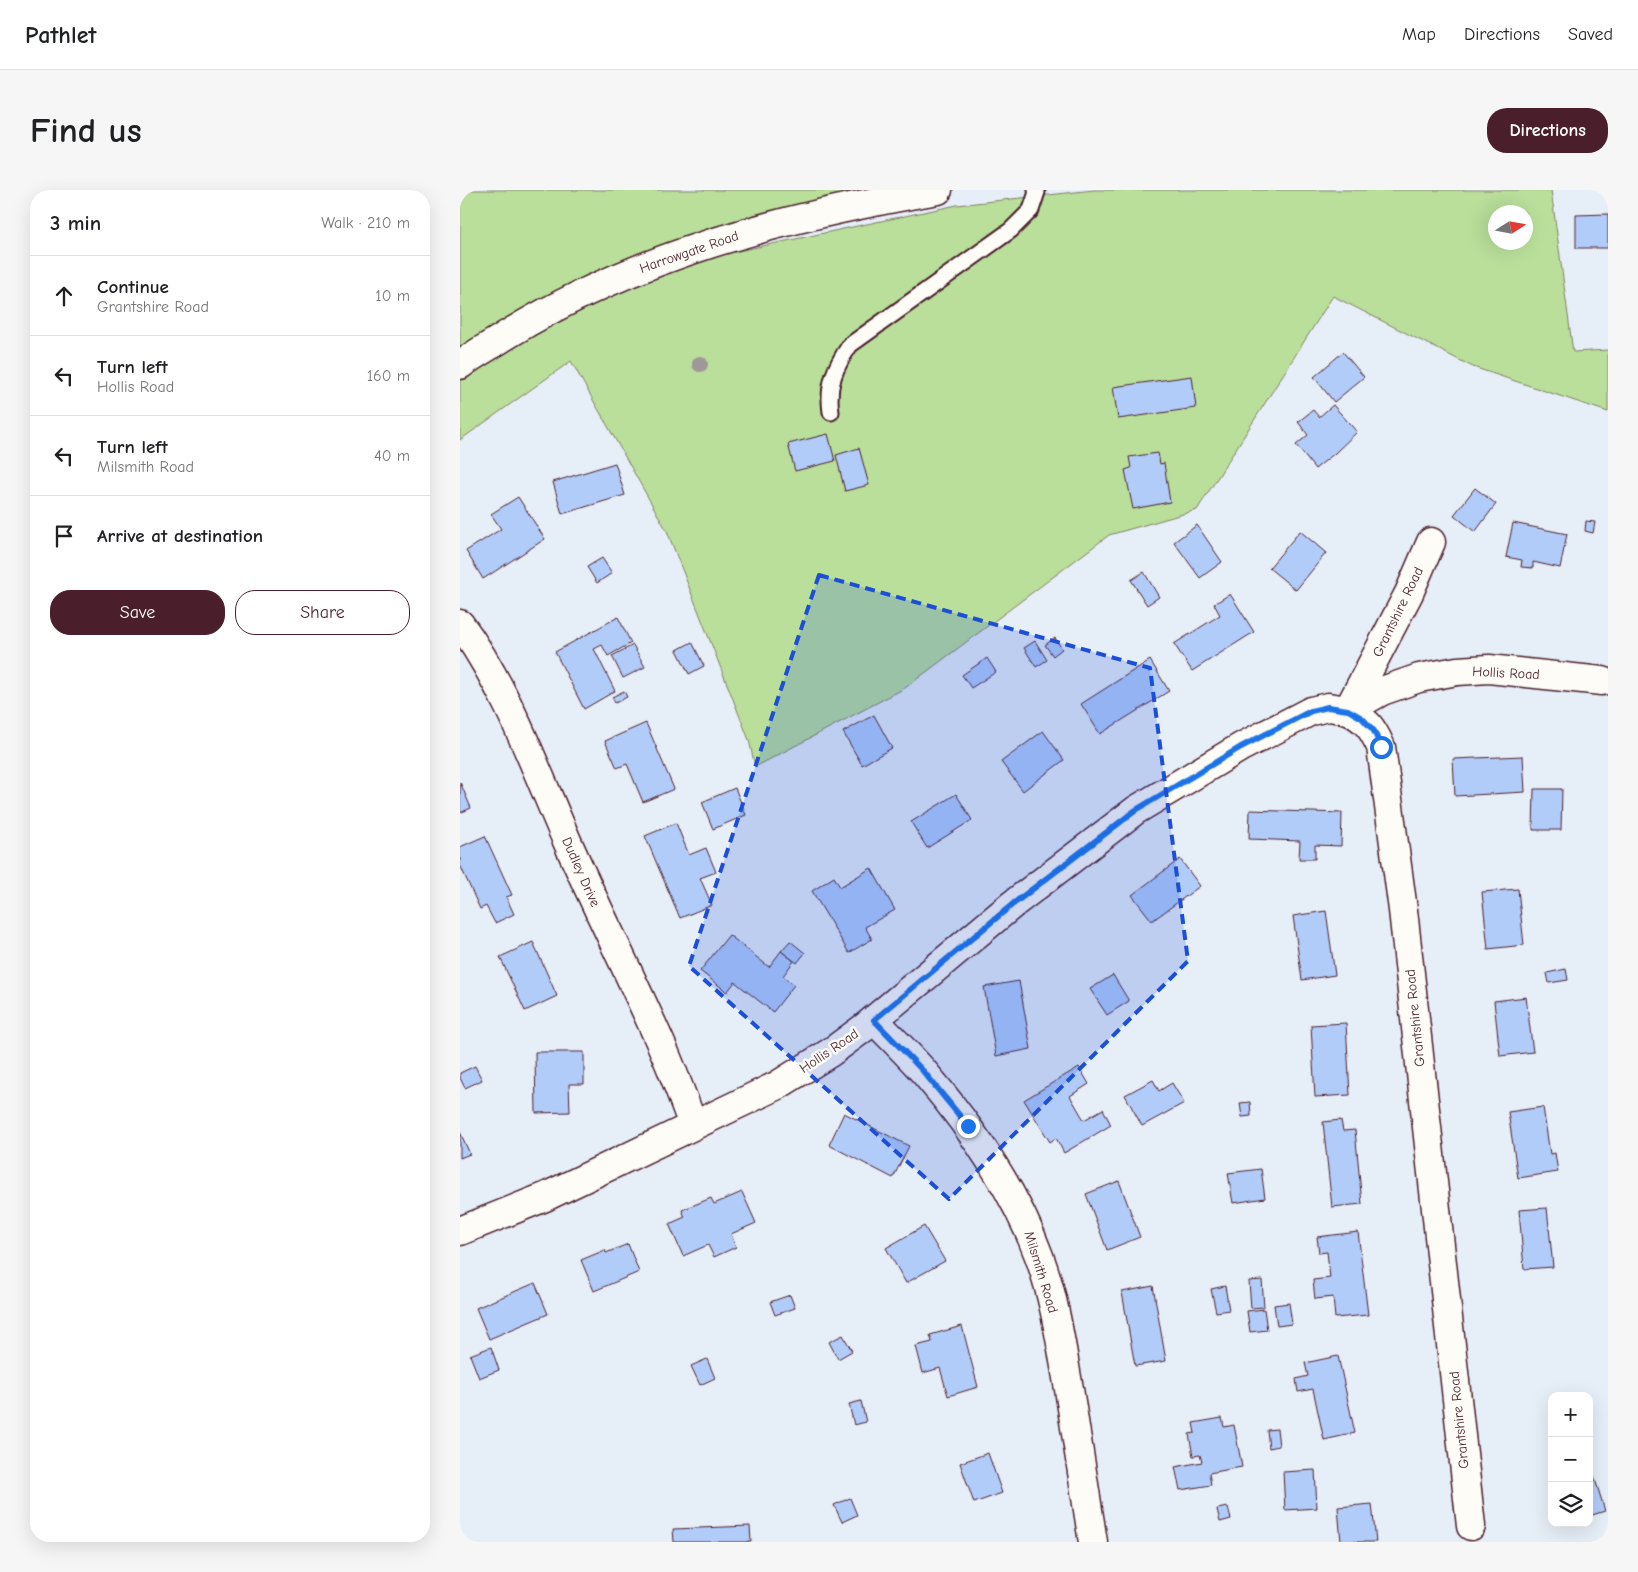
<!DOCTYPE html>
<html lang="en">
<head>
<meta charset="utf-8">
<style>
	:root { --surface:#fff; --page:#f6f6f6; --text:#202124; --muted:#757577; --line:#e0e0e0; --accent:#4a1f2b }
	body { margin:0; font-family:"Comic Neue",sans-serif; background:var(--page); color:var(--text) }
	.controls { position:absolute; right:15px; bottom:15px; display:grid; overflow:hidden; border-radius:10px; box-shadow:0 5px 20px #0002 }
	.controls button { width:45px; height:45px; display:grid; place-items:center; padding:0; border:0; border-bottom:1px solid var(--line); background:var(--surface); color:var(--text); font:25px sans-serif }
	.compass { position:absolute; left:1028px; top:15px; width:45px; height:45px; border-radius:50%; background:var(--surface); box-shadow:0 5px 20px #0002; rotate:79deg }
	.stop { position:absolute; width:15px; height:15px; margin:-11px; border:4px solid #1a73e8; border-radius:50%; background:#fff }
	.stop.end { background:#1a73e8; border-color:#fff; box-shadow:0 1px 5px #0008 }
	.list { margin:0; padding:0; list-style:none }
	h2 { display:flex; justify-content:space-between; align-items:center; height:65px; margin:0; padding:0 20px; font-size:21px }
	h2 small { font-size:16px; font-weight:400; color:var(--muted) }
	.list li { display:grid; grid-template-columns:32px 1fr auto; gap:15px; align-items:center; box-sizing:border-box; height:80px; padding:0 20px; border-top:1px solid var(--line) }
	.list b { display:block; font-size:19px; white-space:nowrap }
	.list p { margin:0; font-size:16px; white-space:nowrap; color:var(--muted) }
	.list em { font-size:16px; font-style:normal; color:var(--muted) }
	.actions { display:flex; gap:10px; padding:15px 20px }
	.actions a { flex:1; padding:11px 0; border:1px solid var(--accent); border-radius:20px; text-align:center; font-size:18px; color:var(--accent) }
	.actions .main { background:var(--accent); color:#fff }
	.icon { flex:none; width:28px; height:28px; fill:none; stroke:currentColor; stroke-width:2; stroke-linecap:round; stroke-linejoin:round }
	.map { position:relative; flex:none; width:1148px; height:1352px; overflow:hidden; border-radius:20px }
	header { display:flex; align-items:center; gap:30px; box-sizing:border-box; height:70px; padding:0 25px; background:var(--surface); border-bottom:1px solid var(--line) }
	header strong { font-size:24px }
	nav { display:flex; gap:28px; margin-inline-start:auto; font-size:18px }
	.intro { display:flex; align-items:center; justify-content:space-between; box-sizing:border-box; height:120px; padding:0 30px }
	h1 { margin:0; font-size:35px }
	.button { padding:12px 22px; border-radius:20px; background:var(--accent); color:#fff; font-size:18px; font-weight:700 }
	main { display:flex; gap:30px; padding:0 30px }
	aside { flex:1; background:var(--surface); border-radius:20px; box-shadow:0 5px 20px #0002 }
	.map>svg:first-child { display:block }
</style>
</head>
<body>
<header>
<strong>Pathlet</strong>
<nav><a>Map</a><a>Directions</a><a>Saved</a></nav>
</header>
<div class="intro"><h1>Find us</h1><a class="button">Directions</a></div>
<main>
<aside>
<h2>3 min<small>Walk · 210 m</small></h2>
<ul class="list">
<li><svg class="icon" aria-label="ahead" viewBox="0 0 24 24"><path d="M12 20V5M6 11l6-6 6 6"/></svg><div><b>Continue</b><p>Grantshire Road</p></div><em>10 m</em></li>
<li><svg class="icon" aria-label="left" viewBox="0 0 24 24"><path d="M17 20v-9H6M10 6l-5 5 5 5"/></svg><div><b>Turn left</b><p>Hollis Road</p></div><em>160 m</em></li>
<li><svg class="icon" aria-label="left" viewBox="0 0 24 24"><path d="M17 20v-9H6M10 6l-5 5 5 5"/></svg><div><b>Turn left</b><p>Milsmith Road</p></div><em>40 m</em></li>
<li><svg class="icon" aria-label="arrive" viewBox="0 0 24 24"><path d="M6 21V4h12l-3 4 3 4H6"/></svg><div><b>Arrive at destination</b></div></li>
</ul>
<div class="actions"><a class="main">Save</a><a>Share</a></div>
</aside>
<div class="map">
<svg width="1148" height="1352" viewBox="0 0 1148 1352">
	<rect width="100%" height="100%" fill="#e6eef8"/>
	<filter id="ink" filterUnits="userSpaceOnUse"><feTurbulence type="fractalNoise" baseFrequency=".02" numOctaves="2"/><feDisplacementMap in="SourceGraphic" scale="10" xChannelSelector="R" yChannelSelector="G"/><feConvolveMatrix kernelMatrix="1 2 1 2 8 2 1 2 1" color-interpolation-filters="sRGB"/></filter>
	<g filter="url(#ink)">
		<g fill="#b9df9b" stroke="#827f63" fill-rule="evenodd">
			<path d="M0,0H478L288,42L0,175Z"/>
			<path d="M634,0H1091L1113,162L1148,160V222L1013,177L873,106L737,320L649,345L445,498L295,577L289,550L207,341L111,171L0,250V192L16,178L134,111L236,70L497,15ZM1036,22H1066V52H1036Z"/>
		</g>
		<g fill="#b2ccfa" stroke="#4a1f2b">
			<path d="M1148,24V58H1116V25Z"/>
			<path d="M883,162L904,187L874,212L854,187Z"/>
			<path d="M732,186L736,218L658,229L653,197Z"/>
			<path d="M873,215L897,242L875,263L855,279L836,255L848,245L838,232L853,220L859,227Z"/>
			<path d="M368,244L375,271L335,281L328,254Z"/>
			<path d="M399,258L409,295L385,301L376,265Z"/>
			<path d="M698,263L700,274L704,273L710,312L673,319L665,280L671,278L669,267Z"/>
			<path d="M155,273L165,305L102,324L93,292Z"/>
			<path d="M1015,298L1036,314L1015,342L994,325Z"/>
			<path d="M58,307L85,349L23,389L6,361L41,339L31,324Z"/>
			<path d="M1126,331L1135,332L1133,343L1125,341Z"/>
			<path d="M1053,333L1107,344L1100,378L1073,372V378L1061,377L1062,370L1046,367Z"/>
			<path d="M737,335L762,372L740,388L714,352Z"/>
			<path d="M840,341L866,363L836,400L809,378Z"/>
			<path d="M142,368L152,383L137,393L127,377Z"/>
			<path d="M684,382L699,407L687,415L671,390Z"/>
			<path d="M770,404L794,442L732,481L714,454L760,425L754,414Z"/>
			<path d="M158,427L171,453L148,466L142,455L134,459L155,501L124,519L95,462Z"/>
			<path d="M595,448L602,459L593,466L585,455Z"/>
			<path d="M575,451L587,470L576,477L564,458Z"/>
			<path d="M232,452L244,476L229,484L217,460Z"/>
			<path d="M173,455L185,477L163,488L152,466Z"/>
			<path d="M527,468L536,482L511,498L502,485Z"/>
			<path d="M690,470L709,501L640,544L621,514Z"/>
			<path d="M164,501L167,507L155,513L152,507Z"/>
			<path d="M414,525L432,558L402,575L383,542Z"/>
			<path d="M186,533L214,599L183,612L167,574L157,578L145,551Z"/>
			<path d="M583,541L604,570L563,601L541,572Z"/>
			<path d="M1063,566L1065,602L995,606L993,569Z"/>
			<path d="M0,592L11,618L0,623Z"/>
			<path d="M275,598L286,625L253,639L242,612Z"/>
			<path d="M1074,599H1102L1101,640H1073Z"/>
			<path d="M496,604L512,630L467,658L451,632Z"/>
			<path d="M790,620L882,623L881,656L855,655V669H839L840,651L789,649Z"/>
			<path d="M216,633L229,665L246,658L256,682L240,688L252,715L220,728L185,646Z"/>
			<path d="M25,646L52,705L46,707L54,724L35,733L26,716L20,719L0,675V657Z"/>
			<path d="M720,669L740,696L692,731L672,705Z"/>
			<path d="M411,678L435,720L405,737L412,749L389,763L352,701L374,687L380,697Z"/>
			<path d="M1058,699L1064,755L1028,759L1022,702Z"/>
			<path d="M866,721L875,785L842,790L833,726Z"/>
			<path d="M269,745L309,777L321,761L334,771L323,786L334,795L313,822L275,792L267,802L240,781Z"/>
			<path d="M330,751L345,763L337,773L321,761Z"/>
			<path d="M73,752L97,806L65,821L40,767Z"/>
			<path d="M1106,779L1108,790L1089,793L1087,783Z"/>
			<path d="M653,785L669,811L647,825L630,799Z"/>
			<path d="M559,791L571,859L536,866L524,797Z"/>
			<path d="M1066,807L1073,862L1040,866L1034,811Z"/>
			<path d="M886,833L890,905L855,907L851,835Z"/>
			<path d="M75,862H124V894H109L110,922L76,923Z"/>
			<path d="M15,876L22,890L5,898L0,888V883Z"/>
			<path d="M619,877L629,894L610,906L624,930L643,919L651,935L604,963L596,948L590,952L564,910Z"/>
			<path d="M693,890L699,901L712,893L724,913L682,936L665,905Z"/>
			<path d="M790,912L791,926L782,927L780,913Z"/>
			<path d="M1083,917L1090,964L1095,963L1098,982L1058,988L1048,922Z"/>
			<path d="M384,923L449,956L433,988L369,955Z"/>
			<path d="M881,930L883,941L895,940L902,1014L872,1017L863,932Z"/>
			<path d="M0,942L10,964L0,968Z"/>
			<path d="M801,979L805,1008L773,1013L768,983Z"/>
			<path d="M659,991L680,1047L647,1060L626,1004Z"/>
			<path d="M282,1002L296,1033L271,1044L276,1057L254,1067L248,1055L223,1066L209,1034L225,1027L222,1020L251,1008L254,1014Z"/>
			<path d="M1087,1018L1093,1077L1064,1079L1059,1020Z"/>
			<path d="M464,1036L485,1071L446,1093L426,1058Z"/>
			<path d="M898,1042L908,1125L875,1128L873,1107L855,1109L853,1090L870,1088L867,1062L859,1063L857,1047Z"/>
			<path d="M168,1054L179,1082L134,1101L121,1070L145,1060L146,1063Z"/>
			<path d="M802,1090L804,1117L791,1118L789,1091Z"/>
			<path d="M75,1093L88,1124L29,1149L16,1118Z"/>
			<path d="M693,1096L706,1171L675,1176L662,1102Z"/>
			<path d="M765,1096L769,1120L756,1122L751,1099Z"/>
			<path d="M330,1105L335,1118L315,1125L310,1112Z"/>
			<path d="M829,1113L832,1134L817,1136L814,1115Z"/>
			<path d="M804,1119L807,1140L790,1142L787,1121Z"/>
			<path d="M502,1136L518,1197L488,1206L480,1178L463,1183L456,1156L472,1152L470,1145Z"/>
			<path d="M383,1145L392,1161L378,1169L369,1152Z"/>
			<path d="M31,1157L39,1180L19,1188L10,1165Z"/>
			<path d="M878,1166L895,1243L864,1250L853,1199L838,1202L836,1189L848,1186L845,1173Z"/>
			<path d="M247,1169L255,1188L240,1195L231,1176Z"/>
			<path d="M401,1211L406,1232L394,1235L389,1214Z"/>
			<path d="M762,1228L764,1237L774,1235L782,1277L749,1283L751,1295L720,1300L715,1277L742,1272L740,1265L733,1266L729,1244L735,1243L733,1233Z"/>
			<path d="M817,1239L819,1256L809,1258L807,1240Z"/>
			<path d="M528,1263L542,1303L514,1313L500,1273Z"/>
			<path d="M1129,1270L1145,1321L1129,1326Z"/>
			<path d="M855,1280L857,1318L825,1320L823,1282Z"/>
			<path d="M390,1308L397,1325L382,1332L374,1315Z"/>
			<path d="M912,1314L916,1352H881L878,1317Z"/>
			<path d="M768,1317L771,1329L760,1332L757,1319Z"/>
			<path d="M290,1336L291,1352H214L213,1339Z"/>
		</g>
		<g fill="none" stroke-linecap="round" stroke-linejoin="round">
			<g stroke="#4a1f2b" stroke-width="19">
				<path id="lane" d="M371,222C367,195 375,177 390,155L551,40L571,20L577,2L576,0"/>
			</g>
			<g stroke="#4a1f2b" stroke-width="31">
				<g id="street">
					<path d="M971,352L949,403L888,520C907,531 912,537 921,557L943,720L1011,1336"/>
					<path d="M0,434C46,496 76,580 107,651C137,719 171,786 201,854C213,881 223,908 233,935"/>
					<path d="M414,830C431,847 448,864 464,882C511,937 554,998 579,1066C595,1109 601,1155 609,1199C617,1250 625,1301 633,1352"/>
					<path d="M0,1041L85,1007L318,895L371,862L405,837L553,714L676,620L781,557L851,521L868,517L888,520L922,501L959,488L997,481L1029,479L1142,491"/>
				</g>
			</g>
			<g stroke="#4a1f2b" stroke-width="31">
				<path id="secondary" d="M0,175C14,164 30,156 45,146C175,65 328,26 478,0"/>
			</g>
			<use href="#lane" stroke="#fdfcf7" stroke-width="15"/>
			<use href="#street" stroke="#fdfcf7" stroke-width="28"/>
			<use href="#secondary" stroke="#fdfcf7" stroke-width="28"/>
		</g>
		<circle fill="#a09797" cx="240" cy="174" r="8"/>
	</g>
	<g fill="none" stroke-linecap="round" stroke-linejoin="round" filter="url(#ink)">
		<path stroke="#1a73e8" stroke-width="6" d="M508,936L463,881L414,830L553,714L676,620L781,557L851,521L868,517L888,520L902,528L914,541L921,557"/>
	</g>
	<path fill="#1d4ed8" fill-opacity="0.2" stroke="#1d4ed8" stroke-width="4" stroke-dasharray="10 6" stroke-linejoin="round" d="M359,385L690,478L728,771L489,1009L229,776Z"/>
	<g text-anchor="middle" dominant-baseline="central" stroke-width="5" stroke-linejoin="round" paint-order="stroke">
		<g font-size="14" fill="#4a1f2b" stroke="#fdfcf7">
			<text transform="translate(229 62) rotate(-19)">Harrowgate Road</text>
			<text transform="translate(938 422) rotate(-64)">Grantshire Road</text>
			<text transform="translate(1046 483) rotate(3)">Hollis Road</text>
			<text transform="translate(121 682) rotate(66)">Dudley Drive</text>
			<text transform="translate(955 828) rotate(-96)">Grantshire Road</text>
			<text transform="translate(369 861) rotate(-34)">Hollis Road</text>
			<text transform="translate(581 1082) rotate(73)">Milsmith Road</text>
			<text transform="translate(999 1230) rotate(-96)">Grantshire Road</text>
		</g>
	</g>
</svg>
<div class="controls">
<button>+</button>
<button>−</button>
<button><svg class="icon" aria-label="layers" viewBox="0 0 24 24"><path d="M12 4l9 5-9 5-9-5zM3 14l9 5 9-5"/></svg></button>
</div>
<svg class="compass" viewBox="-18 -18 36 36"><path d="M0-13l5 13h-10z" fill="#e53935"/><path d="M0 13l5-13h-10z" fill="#757577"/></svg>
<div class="stop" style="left:921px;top:557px"></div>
<div class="stop end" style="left:508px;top:936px"></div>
</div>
</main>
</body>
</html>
